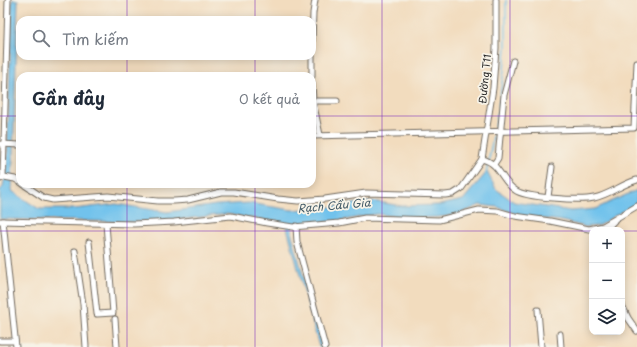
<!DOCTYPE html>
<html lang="vi">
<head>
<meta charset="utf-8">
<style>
	:root { --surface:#fff; --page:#f2f2f3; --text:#1f2937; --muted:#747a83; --line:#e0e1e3 }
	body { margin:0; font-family:"Playpen Sans",sans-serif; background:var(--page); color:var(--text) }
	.controls { position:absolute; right:12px; bottom:12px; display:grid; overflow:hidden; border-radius:8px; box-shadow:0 2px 10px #0003 }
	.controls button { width:36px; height:36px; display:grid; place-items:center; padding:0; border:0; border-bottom:1px solid var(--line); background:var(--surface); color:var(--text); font:20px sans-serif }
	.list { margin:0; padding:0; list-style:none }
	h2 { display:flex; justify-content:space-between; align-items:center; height:52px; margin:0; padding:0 16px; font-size:17px }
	h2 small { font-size:13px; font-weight:400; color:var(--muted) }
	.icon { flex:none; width:22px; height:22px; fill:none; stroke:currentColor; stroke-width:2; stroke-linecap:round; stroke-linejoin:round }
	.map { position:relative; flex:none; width:637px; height:347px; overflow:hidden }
	.search { position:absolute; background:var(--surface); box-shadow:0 2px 10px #0003; left:16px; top:16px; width:300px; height:44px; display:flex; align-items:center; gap:10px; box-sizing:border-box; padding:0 14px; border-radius:12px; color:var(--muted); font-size:15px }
	.panel { position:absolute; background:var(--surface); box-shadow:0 2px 10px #0003; left:16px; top:72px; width:300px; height:116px; border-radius:12px }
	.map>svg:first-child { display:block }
</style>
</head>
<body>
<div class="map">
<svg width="637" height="347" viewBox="0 0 637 347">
	<rect width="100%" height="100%" fill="#f7f3e8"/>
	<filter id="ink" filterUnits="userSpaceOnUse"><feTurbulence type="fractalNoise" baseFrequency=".025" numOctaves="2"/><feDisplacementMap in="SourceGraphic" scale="8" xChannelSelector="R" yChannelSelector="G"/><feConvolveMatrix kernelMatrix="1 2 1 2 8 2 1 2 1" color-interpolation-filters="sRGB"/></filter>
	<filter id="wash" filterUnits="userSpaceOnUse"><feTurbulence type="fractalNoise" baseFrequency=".012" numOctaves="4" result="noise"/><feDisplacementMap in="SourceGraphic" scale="16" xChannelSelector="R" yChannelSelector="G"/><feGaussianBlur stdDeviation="0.9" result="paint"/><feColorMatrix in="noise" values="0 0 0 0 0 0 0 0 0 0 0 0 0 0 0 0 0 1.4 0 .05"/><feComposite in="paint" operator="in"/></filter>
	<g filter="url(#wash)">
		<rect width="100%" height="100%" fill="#f2dcbe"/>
		<path fill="#71c2ec" stroke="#4e768c" d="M12,0H18L12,191L39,209H74L116,204L167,212L216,205L249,203L292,210L331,207L372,201L402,206L440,205L463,200L487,172L496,189L514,202L571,211L595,209L637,190V205L624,210L598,226L586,227L562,221L522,216L497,207L480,205L457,215L439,217L411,218L377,214L338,221L292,224V235L323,347H319L286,224L227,214L166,221L133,222L0,219V190L3,187L7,162Z"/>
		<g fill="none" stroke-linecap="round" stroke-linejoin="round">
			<g stroke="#71c2ec" stroke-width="1.5">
				<path d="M495,129L504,70L506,46V0"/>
				<path d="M486,174L494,133"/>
			</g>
		</g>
	</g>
	<g filter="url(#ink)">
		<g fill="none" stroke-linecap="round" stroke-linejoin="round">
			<g stroke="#71695e" stroke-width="7">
				<g id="minor">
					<path d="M312,41L313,13L315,0"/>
					<path d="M312,76V56"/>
					<path d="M312,83L313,101L320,135"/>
					<path d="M313,101H337"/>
					<path d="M312,136L634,128L637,63"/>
					<path d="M1,144L20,145"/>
					<path d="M482,159C500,163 501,181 515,190C525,198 581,201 594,198C609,195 622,184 637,180"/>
					<path d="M494,164L498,158L504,95L513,61"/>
					<path d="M3,177L8,0"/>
					<path d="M0,179L4,177L15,179L20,182"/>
					<path d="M23,184L44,198L53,200L108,196L158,201H174L188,200L221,192H234L278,199L298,201L325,199L366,193L445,195L453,194L461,189L482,159L493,88L496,48V0"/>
					<path d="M548,197L552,167"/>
					<path d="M0,221L134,224L174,222L231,216L267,223L293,227L339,223L365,218L439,220L479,210L497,211L515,216L550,221L589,229L603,226L637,206"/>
					<path d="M3,221L16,347"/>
					<path d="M296,226L297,242L325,347"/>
					<path d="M610,230V225L614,221"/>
					<path d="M89,242L97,314L113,313L106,224"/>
					<path d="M75,251L83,304L86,347"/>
					<path d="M622,305L628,318L637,331"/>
					<path d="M538,310L541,347"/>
					<path d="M115,319L117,347"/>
					<path d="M560,334L561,347"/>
					<path d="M0,341H15"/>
				</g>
			</g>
			<use href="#minor" stroke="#fff" stroke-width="5"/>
		</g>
	</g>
	<path fill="none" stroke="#7b2cbf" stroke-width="1" stroke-opacity="0.55" d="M127,0V20M255,0V20M382,0V347M510,0V347M127,56V76M255,56V76M0,116H20M312,116H637M127,184V347M255,184V347M0,231H592M622,231H637"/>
	<g text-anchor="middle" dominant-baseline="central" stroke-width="3.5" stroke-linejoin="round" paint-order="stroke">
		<g font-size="10" fill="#2b2b2b" stroke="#f7f3e8">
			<text transform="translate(484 79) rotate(-84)">Đường T11</text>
		</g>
		<g font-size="11" font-style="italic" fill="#405865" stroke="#f7f3e8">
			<text transform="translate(334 205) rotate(-5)">Rạch Cầu Gia</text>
		</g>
	</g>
</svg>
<div class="controls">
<button>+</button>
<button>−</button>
<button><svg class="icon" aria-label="layers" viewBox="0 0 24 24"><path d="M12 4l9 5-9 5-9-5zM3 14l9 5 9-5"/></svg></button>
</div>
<div class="search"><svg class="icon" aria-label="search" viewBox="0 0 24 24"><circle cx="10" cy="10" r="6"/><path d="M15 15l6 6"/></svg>Tìm kiếm</div>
<section class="panel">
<h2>Gần đây<small>0 kết quả</small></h2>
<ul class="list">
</ul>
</section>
</div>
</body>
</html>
